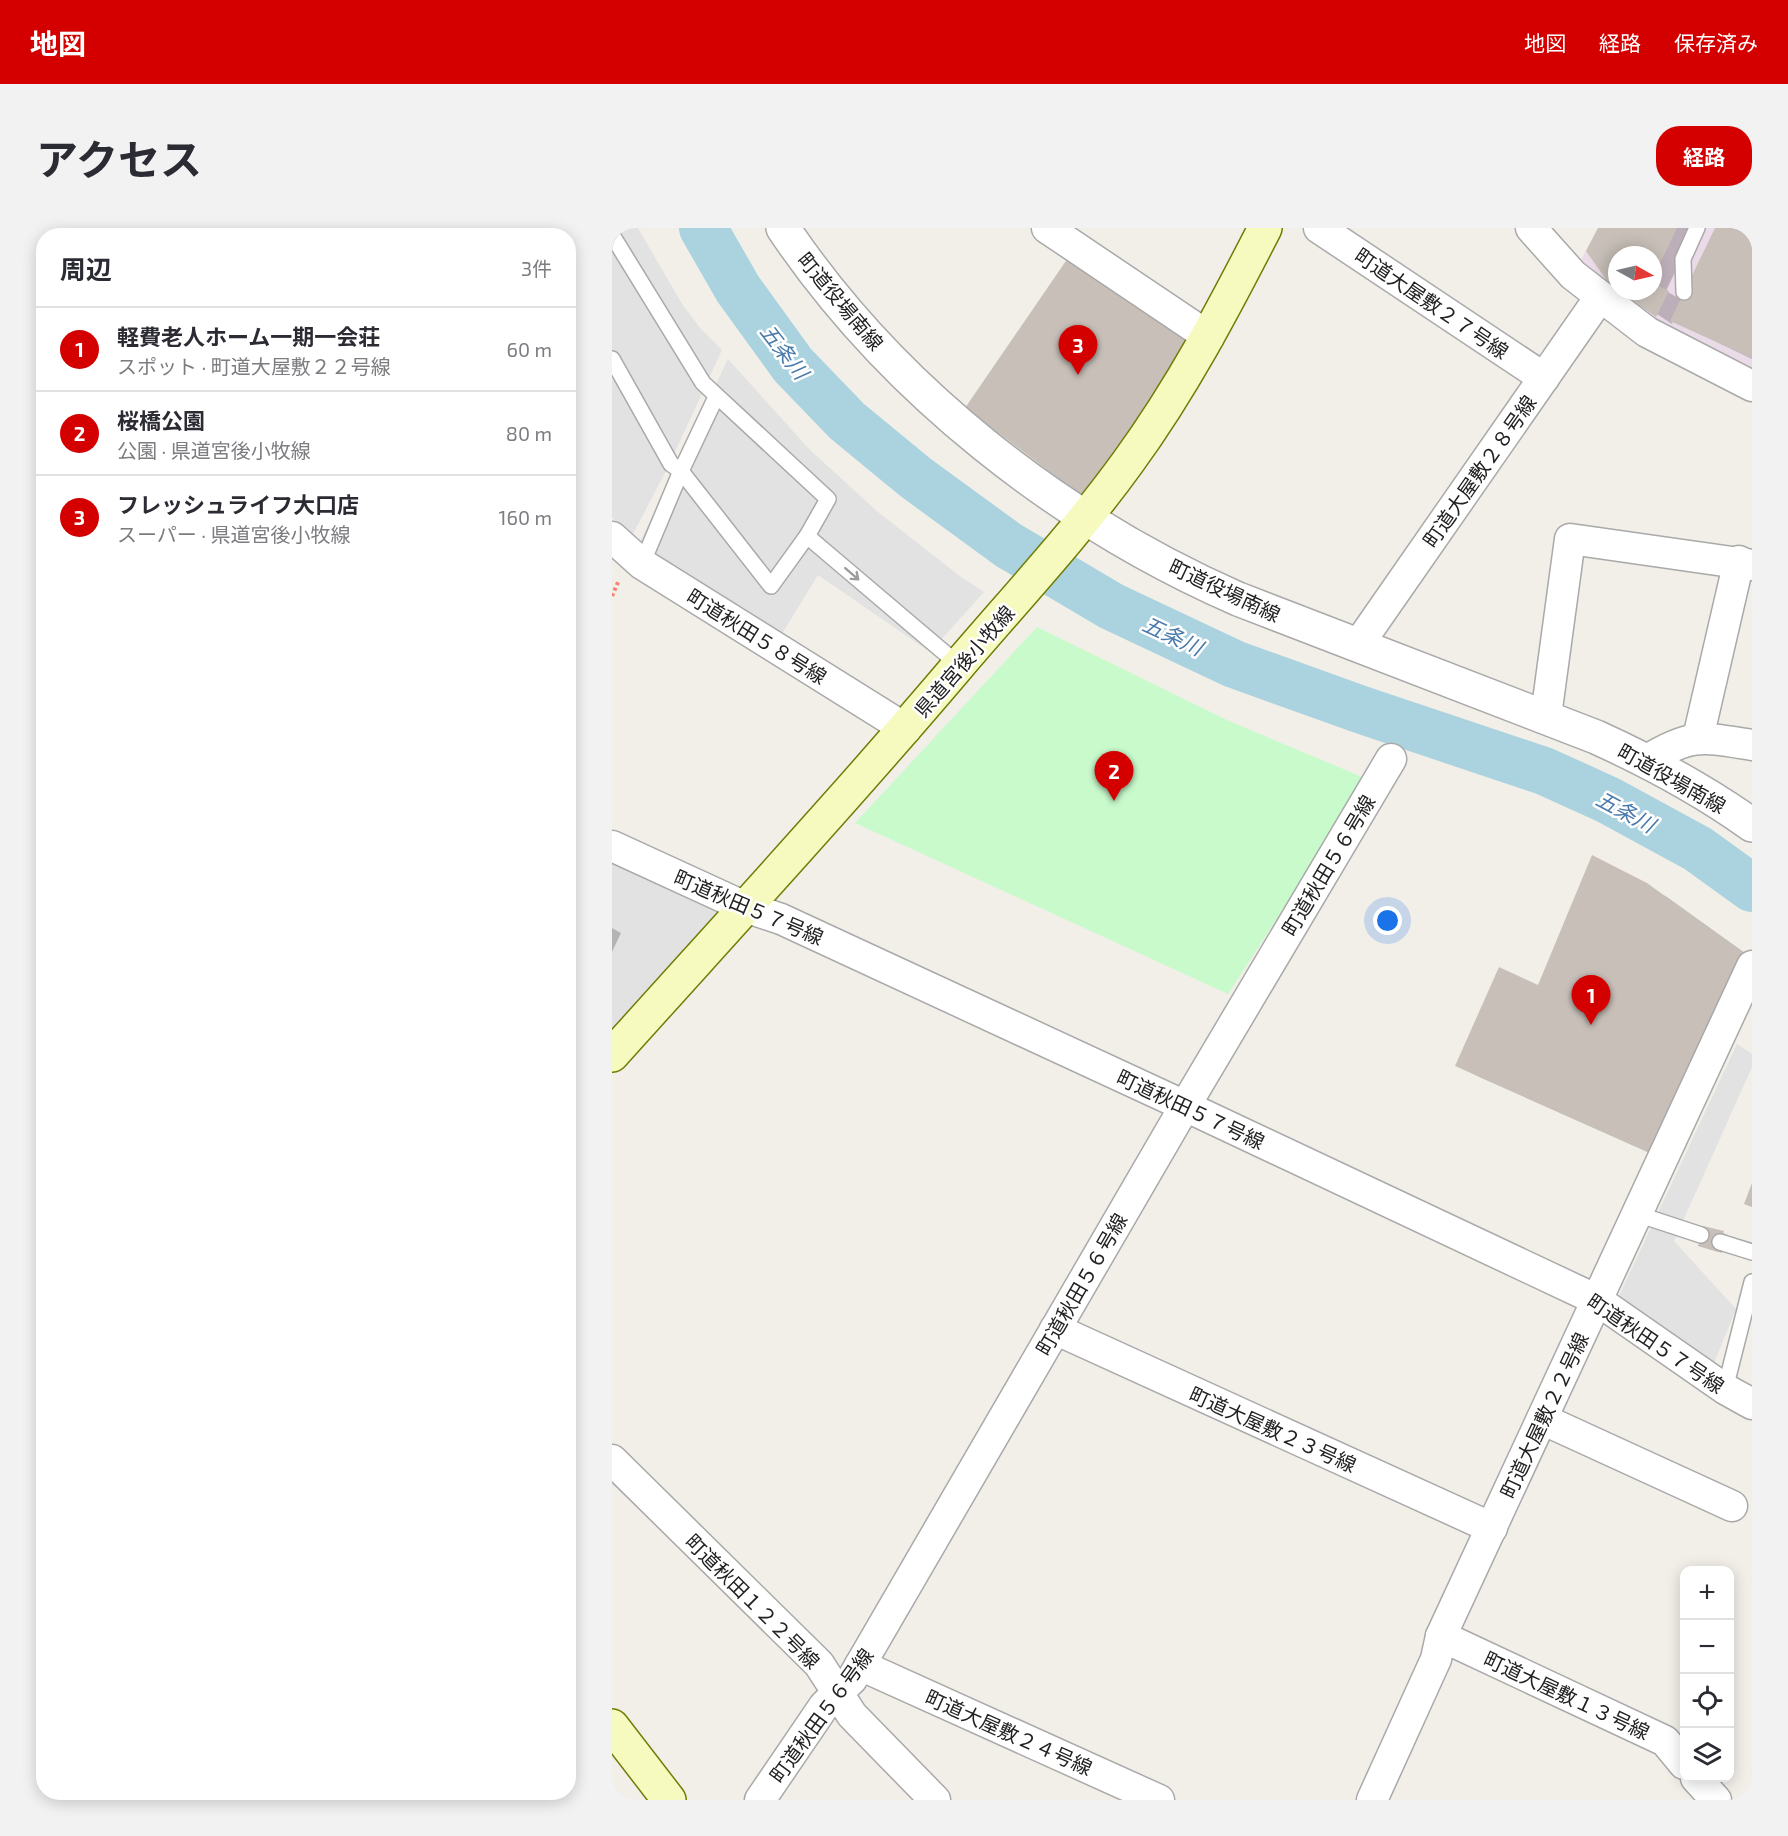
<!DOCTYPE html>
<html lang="ja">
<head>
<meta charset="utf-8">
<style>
	:root { --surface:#fff; --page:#f2f2f3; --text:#2b2b33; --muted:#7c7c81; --line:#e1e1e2; --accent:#d40000 }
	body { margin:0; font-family:"Exo 2","Noto Sans JP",sans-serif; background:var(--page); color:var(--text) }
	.controls { position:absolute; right:18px; bottom:18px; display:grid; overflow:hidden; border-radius:12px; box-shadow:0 3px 15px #0003 }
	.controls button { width:54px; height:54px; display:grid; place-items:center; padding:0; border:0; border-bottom:2px solid var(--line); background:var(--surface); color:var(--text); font:30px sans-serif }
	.compass { position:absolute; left:996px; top:18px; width:54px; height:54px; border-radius:50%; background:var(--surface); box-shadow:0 3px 15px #0003; rotate:98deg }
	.you { position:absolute; left:776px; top:693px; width:21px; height:21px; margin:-15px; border:4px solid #fff; border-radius:50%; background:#1a73e8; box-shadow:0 0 0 9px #1a73e833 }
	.badge { display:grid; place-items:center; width:39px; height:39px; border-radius:50%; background:var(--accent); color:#fff; font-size:20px; font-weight:700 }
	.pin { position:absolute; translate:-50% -50px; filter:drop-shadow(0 2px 3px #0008) }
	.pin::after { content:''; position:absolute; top:32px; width:21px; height:18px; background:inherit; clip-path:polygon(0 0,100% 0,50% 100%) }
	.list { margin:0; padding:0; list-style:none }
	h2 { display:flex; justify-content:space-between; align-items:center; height:78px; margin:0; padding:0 24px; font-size:26px }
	h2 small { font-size:20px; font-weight:400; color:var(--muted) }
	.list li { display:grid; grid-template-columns:39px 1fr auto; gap:18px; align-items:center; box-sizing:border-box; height:84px; padding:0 24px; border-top:2px solid var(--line) }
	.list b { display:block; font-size:22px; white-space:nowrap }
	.list p { margin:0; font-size:20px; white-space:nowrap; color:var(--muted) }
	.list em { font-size:20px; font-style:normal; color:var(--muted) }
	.icon { flex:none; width:33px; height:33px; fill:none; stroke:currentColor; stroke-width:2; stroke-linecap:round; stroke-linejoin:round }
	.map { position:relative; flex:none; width:1140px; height:1572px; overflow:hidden; border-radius:24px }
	header { display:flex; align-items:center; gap:36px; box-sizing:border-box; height:84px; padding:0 30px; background:var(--accent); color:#fff }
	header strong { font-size:28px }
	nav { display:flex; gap:33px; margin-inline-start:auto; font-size:21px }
	.intro { display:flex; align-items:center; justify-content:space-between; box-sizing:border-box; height:144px; padding:0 36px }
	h1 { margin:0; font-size:42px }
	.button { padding:15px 27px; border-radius:24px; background:var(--accent); color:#fff; font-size:21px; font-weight:700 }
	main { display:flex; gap:36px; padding:0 36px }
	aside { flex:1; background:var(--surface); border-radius:24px; box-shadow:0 3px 15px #0003 }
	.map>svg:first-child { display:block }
</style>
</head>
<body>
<header>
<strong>地図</strong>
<nav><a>地図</a><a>経路</a><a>保存済み</a></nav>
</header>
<div class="intro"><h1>アクセス</h1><a class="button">経路</a></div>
<main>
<aside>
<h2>周辺<small>3件</small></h2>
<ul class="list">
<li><span class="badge">1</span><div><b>軽費老人ホーム一期一会荘</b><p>スポット · 町道大屋敷２２号線</p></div><em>60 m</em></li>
<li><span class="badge">2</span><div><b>桜橋公園</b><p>公園 · 県道宮後小牧線</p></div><em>80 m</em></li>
<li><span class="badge">3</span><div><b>フレッシュライフ大口店</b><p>スーパー · 県道宮後小牧線</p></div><em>160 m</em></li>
</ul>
</aside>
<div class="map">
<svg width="1140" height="1572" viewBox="0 0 1140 1572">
	<rect width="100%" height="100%" fill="#f2efe9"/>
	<path fill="#ebdbe8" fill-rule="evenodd" d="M986,0H1140V158L961,47ZM1005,27H1041V63H1005Z"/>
	<path fill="#c8facc" d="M425,399L617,493L755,551L616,766L243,595Z"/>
	<g fill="#e2e2e2">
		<path d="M0,0H26L70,76L89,101L110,122L56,239L21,306L0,290Z"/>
		<path d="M116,131L198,222L266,284L349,349L372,364L318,424L206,347L165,414L40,335L28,314Z"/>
		<path d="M0,618L133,679L0,823Z"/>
		<path d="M1125,816L1140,826V839L1062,1013L1124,1081L1098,1145L1007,1068Z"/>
	</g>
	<g fill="#0003">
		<path d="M988,0H1084L1054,63L1070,72L1105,0H1140V131L1061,93L1060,96L1010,63H1041V27H1005V60Z"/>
		<path d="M600,126L491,278L355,180Z"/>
		<path d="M1034,657L1055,669L1140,730L1060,935L865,848L845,837Z"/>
		<path d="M0,700L9,705L0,724Z"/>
		<path d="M1111,1005L1116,1007L1110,1025L1087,1018Z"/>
	</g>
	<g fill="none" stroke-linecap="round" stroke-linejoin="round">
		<path stroke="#aad3df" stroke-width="48" d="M91,0L126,61L181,137L235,193L303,249L396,317L499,378L622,436L750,482L932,543L996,572L1086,621L1140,660"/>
	</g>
	<g fill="#c7bfb8">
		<path d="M986,0H1065L1041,50V27H1005V61L998,57L974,23Z"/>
		<path d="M1103,0H1140V130L1058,93Z"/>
		<path d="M458,27L581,113L470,268L353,180Z"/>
		<path d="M1041,55L1057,63L1044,89L1007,63H1041Z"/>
		<path d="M980,627L1035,655L1131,725L1039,925L843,838L887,739L926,757Z"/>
		<path d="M1140,955V979L1132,976Z"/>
		<path d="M1091,998L1112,1003L1106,1024L1086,1018Z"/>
	</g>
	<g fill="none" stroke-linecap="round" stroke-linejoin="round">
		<g stroke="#a9a9a9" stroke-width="18">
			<g id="service">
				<path d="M0,7L91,155L216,271L195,308L159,358L69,243L59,236L0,131"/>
				<path d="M1072,64L1071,31L1085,0"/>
				<path d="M195,308L347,437"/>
				<path d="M30,336L69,243L104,169"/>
				<path d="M1025,986L1089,1007"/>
				<path d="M1108,1014L1140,1024"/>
				<path d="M1113,1161L1140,1054"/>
			</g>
		</g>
		<g stroke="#a9a9a9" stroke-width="33">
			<g id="minor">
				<path d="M435,0L597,109"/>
				<path d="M707,0L932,150"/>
				<path d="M919,0L961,47L1035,104L1140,158"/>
				<path d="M0,309L30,336L294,501"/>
				<path d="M746,417L988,69"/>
				<path d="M934,488L958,311L1140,337"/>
				<path d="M1086,510L1127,333"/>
				<path d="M1035,532C1080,505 1090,509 1140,517"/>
				<path d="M0,618L133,679L169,691L573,878L985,1072L1113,1161L1140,1176"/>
				<path d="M443,1101L880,1300"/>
				<path d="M930,1191L1120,1278"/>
				<path d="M0,1232L207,1436L240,1487L323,1572"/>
				<path d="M829,1408L1053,1513L1072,1536"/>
				<path d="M248,1437L547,1572"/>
				<path d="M1084,1550L1104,1572"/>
				<path d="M148,1572L212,1478L240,1451L573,878L779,531"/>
				<path d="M760,1572L824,1431L829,1408L1140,738"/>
			</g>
		</g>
		<g stroke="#a9a9a9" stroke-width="36">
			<path id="tertiary" d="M171,0C280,162 448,293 626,371L984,509C1039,534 1091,562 1140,597"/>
		</g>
		<g stroke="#707d05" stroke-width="36">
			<g id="secondary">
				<path d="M0,827C116,698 234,570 346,438C404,370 464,306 516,234C570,160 612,80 653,0"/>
				<path d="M0,1498L57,1572"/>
			</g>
		</g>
		<path stroke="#fa8072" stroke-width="4" stroke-dasharray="3 3" stroke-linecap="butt" d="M0,368L7,352"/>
		<use href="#service" stroke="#fff" stroke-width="15"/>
		<use href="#minor" stroke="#fff" stroke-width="30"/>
		<use href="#tertiary" stroke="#fff" stroke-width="33"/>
		<use href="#secondary" stroke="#f7fabf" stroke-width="33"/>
	</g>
	<defs><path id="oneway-shaft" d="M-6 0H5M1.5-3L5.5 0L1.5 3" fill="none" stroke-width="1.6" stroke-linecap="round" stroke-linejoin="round" transform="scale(1.5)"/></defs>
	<use stroke="#9c9c9c" href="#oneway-shaft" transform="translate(240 346) rotate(41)"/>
	<g text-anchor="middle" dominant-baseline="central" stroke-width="5" stroke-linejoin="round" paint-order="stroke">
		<g font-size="20" fill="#222" stroke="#fff">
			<text transform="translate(229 73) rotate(50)">町道役場南線</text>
			<text transform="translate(820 75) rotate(34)">町道大屋敷２７号線</text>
			<text transform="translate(867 243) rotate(-55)">町道大屋敷２８号線</text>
			<text transform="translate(613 362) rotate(25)">町道役場南線</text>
			<text transform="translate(145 408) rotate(32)">町道秋田５８号線</text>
			<text transform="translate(352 433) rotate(-49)">県道宮後小牧線</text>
			<text transform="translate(1060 550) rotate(29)">町道役場南線</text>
			<text transform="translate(716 637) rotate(-59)">町道秋田５６号線</text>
			<text transform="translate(137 679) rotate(23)">町道秋田５７号線</text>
			<text transform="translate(579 881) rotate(25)">町道秋田５７号線</text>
			<text transform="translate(469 1056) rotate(-60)">町道秋田５６号線</text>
			<text transform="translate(1044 1115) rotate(34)">町道秋田５７号線</text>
			<text transform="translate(932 1187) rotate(-65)">町道大屋敷２２号線</text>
			<text transform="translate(661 1201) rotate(24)">町道大屋敷２３号線</text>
			<text transform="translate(141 1373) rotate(45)">町道秋田１２２号線</text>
			<text transform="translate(955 1467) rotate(25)">町道大屋敷１３号線</text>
			<text transform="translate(209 1487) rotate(-54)">町道秋田５６号線</text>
			<text transform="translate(397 1504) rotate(24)">町道大屋敷２４号線</text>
		</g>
		<g font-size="21" font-style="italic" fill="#4a7aab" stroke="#fff">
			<text transform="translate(173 123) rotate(52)">五条川</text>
			<text transform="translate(561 407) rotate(25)">五条川</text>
			<text transform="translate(1014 583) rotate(28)">五条川</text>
		</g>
	</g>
</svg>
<div class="controls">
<button>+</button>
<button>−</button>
<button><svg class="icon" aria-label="locate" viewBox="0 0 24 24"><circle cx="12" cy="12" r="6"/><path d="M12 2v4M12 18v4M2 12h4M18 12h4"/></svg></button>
<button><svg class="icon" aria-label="layers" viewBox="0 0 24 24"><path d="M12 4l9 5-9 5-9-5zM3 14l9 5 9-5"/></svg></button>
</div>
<svg class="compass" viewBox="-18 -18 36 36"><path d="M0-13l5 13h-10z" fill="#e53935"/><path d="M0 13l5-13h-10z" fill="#7c7c81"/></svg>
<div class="you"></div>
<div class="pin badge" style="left:979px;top:797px">1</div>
<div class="pin badge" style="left:502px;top:573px">2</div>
<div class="pin badge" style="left:466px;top:147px">3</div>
</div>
</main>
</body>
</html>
